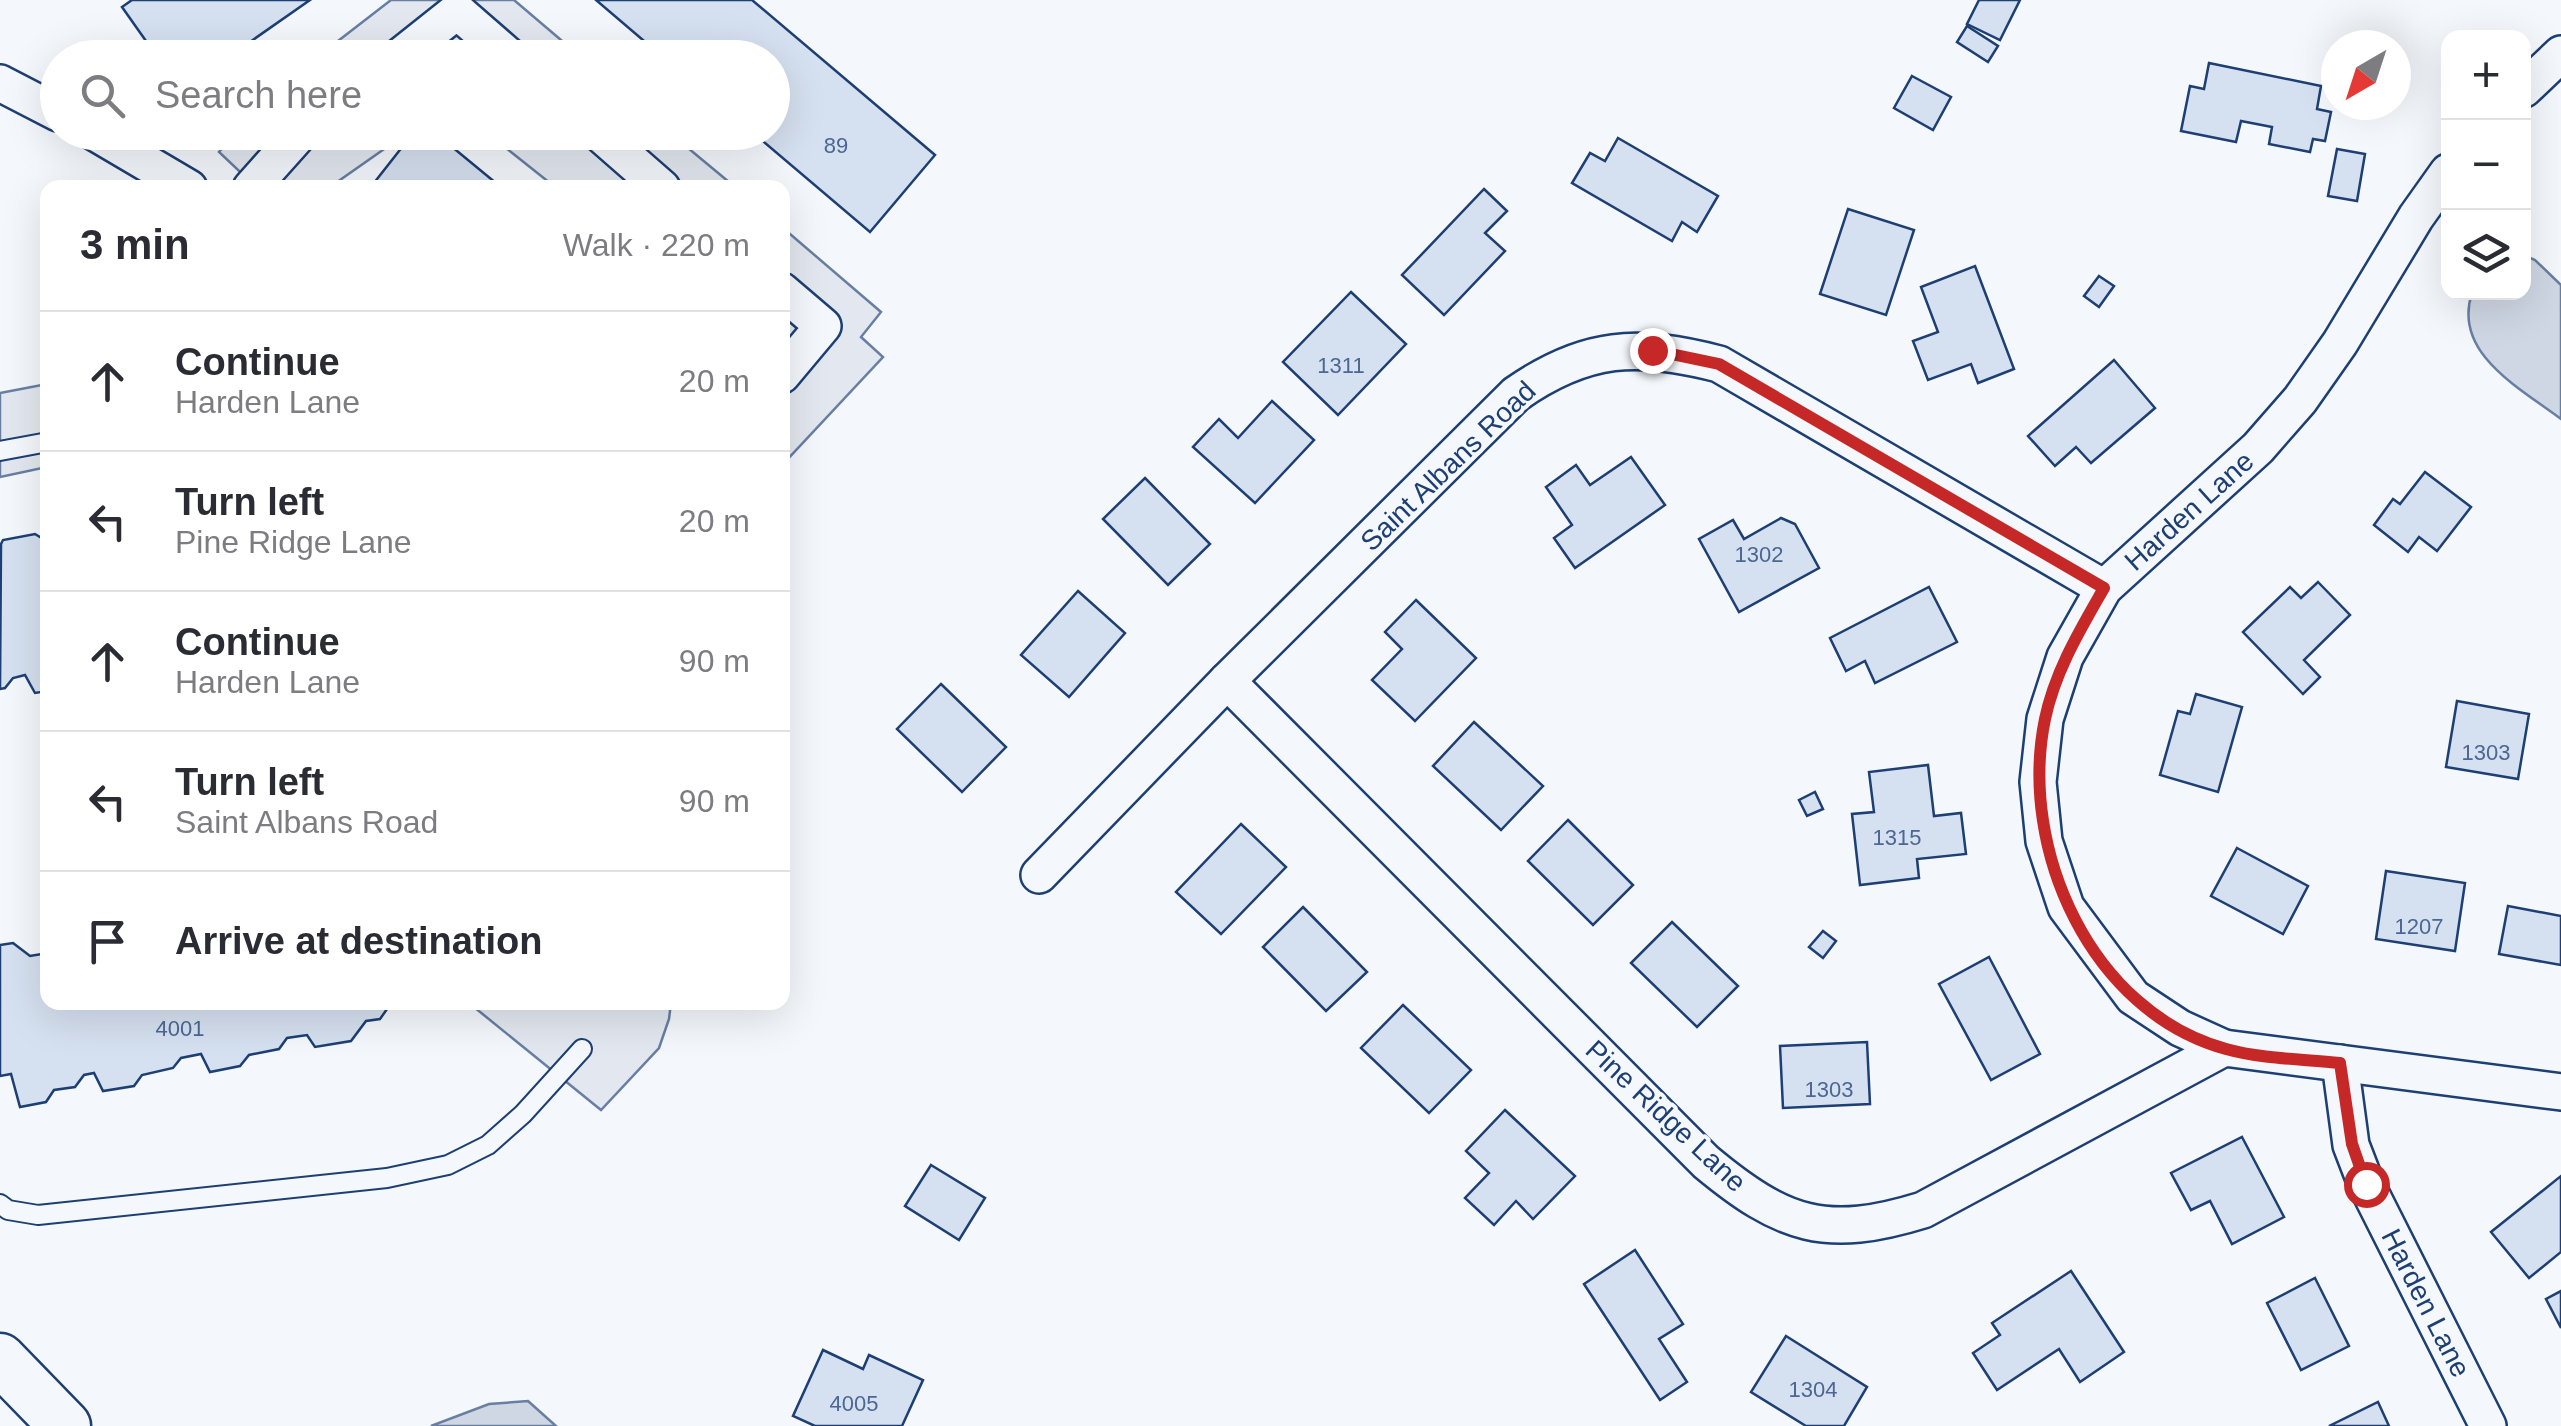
<!DOCTYPE html>
<html lang="en">
<head>
<meta charset="utf-8">
<style>
	:root { --surface:#fff; --page:#f7f7f7; --text:#2b2b33; --muted:#7c7c81; --line:#e1e1e2 }
	body { margin:0; font-family:Helvetica,sans-serif; background:var(--page); color:var(--text) }
	.controls { position:absolute; right:30px; top:30px; display:grid; overflow:hidden; border-radius:20px; box-shadow:0 10px 40px #0002 }
	.controls button { width:90px; height:90px; display:grid; place-items:center; padding:0; border:0; border-bottom:2px solid var(--line); background:var(--surface); color:var(--text); font:50px sans-serif }
	.compass { position:absolute; left:2321px; top:30px; width:90px; height:90px; border-radius:50%; background:var(--surface); box-shadow:0 10px 40px #0002; rotate:219deg }
	.stop { position:absolute; width:30px; height:30px; margin:-22px; border:8px solid #c62828; border-radius:50%; background:#fff }
	.stop.end { background:#c62828; border-color:#fff; box-shadow:0 2px 10px #0008 }
	.list { margin:0; padding:0; list-style:none }
	h2 { display:flex; justify-content:space-between; align-items:center; height:130px; margin:0; padding:0 40px; font-size:42px }
	h2 small { font-size:32px; font-weight:400; color:var(--muted) }
	.list li { display:grid; grid-template-columns:65px 1fr auto; gap:30px; align-items:center; box-sizing:border-box; height:140px; padding:0 40px; border-top:2px solid var(--line) }
	.list b { display:block; font-size:38px; white-space:nowrap }
	.list p { margin:0; font-size:32px; white-space:nowrap; color:var(--muted) }
	.list em { font-size:32px; font-style:normal; color:var(--muted) }
	.icon { flex:none; width:55px; height:55px; fill:none; stroke:currentColor; stroke-width:2; stroke-linecap:round; stroke-linejoin:round }
	.map { position:relative; flex:none; width:2561px; height:1426px; overflow:hidden }
	.search { position:absolute; background:var(--surface); box-shadow:0 10px 40px #0002; left:40px; top:40px; width:750px; height:110px; display:flex; align-items:center; gap:25px; box-sizing:border-box; padding:0 35px; border-radius:55px; color:var(--muted); font-size:38px }
	.panel { position:absolute; background:var(--surface); box-shadow:0 10px 40px #0002; left:40px; top:180px; width:750px; height:830px; border-radius:20px }
	.map>svg:first-child { display:block }
</style>
</head>
<body>
<div class="map">
<svg width="2561" height="1426" viewBox="0 0 2561 1426">
	<rect width="100%" height="100%" fill="#f4f7fb"/>
	<g fill="#e3e8f0" stroke="#687fa3" stroke-width="2.5">
		<path d="M391,0H514L581,57L316,58Z"/>
		<path d="M236,133H407L330,187H256L219,152Z"/>
		<path d="M487,133H670L735,187H555Z"/>
		<path d="M783,228L881,312L861,337L883,357L783,464Z"/>
		<path d="M47,384V467L0,477V393Z"/>
		<path d="M469,1003H671L669,1019L659,1048L601,1110Z"/>
	</g>
	<g fill="#cfd7e4" stroke="#687fa3" stroke-width="2.5">
		<path d="M2524,255L2535,260L2561,285V419C2520,388 2452,353 2472,293L2524,292Z"/>
		<path d="M528,1401L556,1426H431L489,1404Z"/>
	</g>
	<g fill="#d5e0f0" stroke="#1d3f73" stroke-width="2.5">
		<path d="M132,0H310L227,58H158L122,7Z"/>
		<path d="M596,0H752L935,155L870,232L752,132H772V58H664Z"/>
		<path d="M1979,0H2020L2000,40L1967,24Z"/>
		<path d="M1967,26L1998,46L1988,62L1957,42Z"/>
		<path d="M2209,63L2321,86L2317,109L2331,112L2325,141L2313,139L2310,152L2269,144L2272,127L2241,121L2236,142L2181,131L2190,86L2204,89Z"/>
		<path d="M1912,76L1951,97L1933,130L1894,108Z"/>
		<path d="M414,132H434L502,188H370Z"/>
		<path d="M1618,138L1718,196L1697,232L1682,222L1672,241L1572,183L1590,153L1605,161Z"/>
		<path d="M2337,149L2365,154L2357,201L2328,196Z"/>
		<path d="M1484,189L1507,211L1485,233L1505,251L1444,315L1402,275Z"/>
		<path d="M1848,209L1914,230L1886,315L1820,294Z"/>
		<path d="M1975,266L2014,369L1978,383L1971,364L1928,380L1913,341L1938,332L1921,287Z"/>
		<path d="M2099,276L2114,286L2099,307L2084,296Z"/>
		<path d="M1351,292L1406,344L1338,415L1283,362Z"/>
		<path d="M2114,360L2155,408L2091,463L2076,447L2055,466L2028,436Z"/>
		<path d="M1272,401L1314,440L1255,503L1193,447L1219,419L1238,438Z"/>
		<path d="M1631,457L1665,505L1575,568L1554,538L1572,525L1546,487L1576,465L1590,485Z"/>
		<path d="M2425,472L2471,507L2437,551L2419,537L2408,552L2374,525L2393,499L2400,504Z"/>
		<path d="M1145,478L1210,544L1168,585L1103,519Z"/>
		<path d="M1781,518L1795,524L1819,568L1739,612L1699,539L1733,520L1744,539Z"/>
		<path d="M35,534L48,542V691L35,693L25,675L13,678L5,688L0,689L1,544L3,540Z"/>
		<path d="M2318,582L2350,615L2304,660L2320,677L2303,694L2243,632L2290,587L2301,598Z"/>
		<path d="M1929,587L1957,642L1875,683L1865,661L1846,671L1830,638Z"/>
		<path d="M1078,591L1125,633L1069,697L1021,655Z"/>
		<path d="M1416,600L1476,658L1415,721L1372,680L1402,649L1385,632Z"/>
		<path d="M941,684L1006,747L962,792L897,729Z"/>
		<path d="M2196,694L2242,707L2218,792L2160,775L2178,711L2190,714Z"/>
		<path d="M2457,701L2529,714L2518,779L2446,767Z"/>
		<path d="M1474,722L1543,786L1501,830L1433,766Z"/>
		<path d="M1928,765L1934,816L1961,813L1966,854L1917,859L1919,878L1860,885L1852,814L1874,812L1869,772Z"/>
		<path d="M1815,792L1823,809L1807,816L1799,800Z"/>
		<path d="M1568,820L1633,885L1593,925L1528,861Z"/>
		<path d="M1241,824L1286,867L1221,934L1176,892Z"/>
		<path d="M2237,848L2308,886L2283,934L2211,896Z"/>
		<path d="M2386,871L2465,883L2455,951L2376,939Z"/>
		<path d="M2508,906L2561,916V965L2499,954Z"/>
		<path d="M1303,907L1367,972L1326,1011L1263,947Z"/>
		<path d="M1672,922L1738,986L1697,1027L1631,963Z"/>
		<path d="M1823,931L1836,941L1823,958L1809,947Z"/>
		<path d="M13,943L30,956L48,953V1002H392L380,1019L366,1021L351,1041L315,1047L307,1035L287,1038L279,1049L249,1055L240,1066L210,1072L201,1054L181,1058L173,1068L142,1075L134,1086L103,1091L94,1073L84,1075L75,1087L54,1090L46,1102L20,1107L11,1074L0,1076V945Z"/>
		<path d="M1989,957L2040,1054L1991,1080L1939,984Z"/>
		<path d="M1403,1005L1471,1070L1429,1113L1361,1048Z"/>
		<path d="M1867,1042L1870,1104L1783,1108L1780,1046Z"/>
		<path d="M1505,1110L1575,1176L1533,1219L1516,1201L1494,1225L1465,1198L1489,1173L1466,1151Z"/>
		<path d="M2242,1137L2284,1217L2232,1244L2210,1201L2191,1210L2171,1173Z"/>
		<path d="M931,1165L985,1198L959,1240L905,1206Z"/>
		<path d="M2561,1176V1252L2529,1278L2491,1232Z"/>
		<path d="M1635,1250L1683,1324L1659,1339L1687,1382L1660,1400L1584,1284Z"/>
		<path d="M2071,1271L2124,1352L2080,1382L2059,1349L1997,1390L1973,1353L2000,1335L1992,1323Z"/>
		<path d="M2315,1278L2349,1346L2301,1370L2267,1303Z"/>
		<path d="M2561,1291V1328L2546,1299Z"/>
		<path d="M1786,1336L1867,1387L1844,1426H1806L1751,1392Z"/>
		<path d="M823,1350L863,1369L869,1355L923,1380L902,1426H815L793,1416Z"/>
		<path d="M2378,1402L2389,1426H2329Z"/>
	</g>
	<g fill="none" stroke-linecap="round" stroke-linejoin="round">
		<g stroke="#1d3f73" stroke-width="22">
			<g id="lane">
				<path d="M0,451L48,442"/>
				<path d="M0,1204L8,1210L38,1215L387,1178L448,1165L488,1145L523,1114L582,1049"/>
			</g>
		</g>
		<g stroke="#1d3f73" stroke-width="40">
			<g id="street">
				<path d="M398,58L457,11L511,58"/>
				<path d="M0,83L58,113"/>
				<path d="M2524,89L2561,54"/>
				<path d="M94,132L189,188"/>
				<path d="M598,132L662,188"/>
				<path d="M251,188L301,132"/>
				<path d="M782,291L823,326L782,375"/>
				<path d="M1227,681L1706,1162C1783,1226 1826,1240 1923,1210L2224,1048L2561,1092"/>
				<path d="M1039,875L1227,681L1516,394C1586,345 1638,343 1719,364L2104,588"/>
				<path d="M2224,1048L2180,1028L2133,997L2066,907L2044,841L2038,782L2045,719L2065,657L2104,588L2258,448L2300,400L2340,343L2416,217L2448,172"/>
				<path d="M2340,1063L2351,1145L2366,1184L2488,1426"/>
			</g>
		</g>
		<g stroke="#1d3f73" stroke-width="55">
			<path id="secondary" d="M0,1359L65,1426"/>
		</g>
		<use href="#lane" stroke="#f4f7fb" stroke-width="18"/>
		<use href="#street" stroke="#f4f7fb" stroke-width="35"/>
		<use href="#secondary" stroke="#f4f7fb" stroke-width="50"/>
	</g>
	<g fill="none" stroke-linecap="round" stroke-linejoin="round">
		<path stroke="#c62828" stroke-width="12" d="M1652,350L1719,364L2104,588C2080,630 2055,671 2045,719C2018,849 2091,1012 2226,1049C2262,1059 2302,1059 2340,1063L2352,1144L2366,1184"/>
	</g>
	<g text-anchor="middle" dominant-baseline="central" stroke-width="8" stroke-linejoin="round" paint-order="stroke">
		<g font-size="22" fill="#4b6792">
			<text x="836" y="145">89</text>
			<text x="1341" y="365">1311</text>
			<text x="1759" y="554">1302</text>
			<text x="2486" y="752">1303</text>
			<text x="1897" y="837">1315</text>
			<text x="2419" y="926">1207</text>
			<text x="180" y="1028">4001</text>
			<text x="1829" y="1089">1303</text>
			<text x="1813" y="1389">1304</text>
			<text x="854" y="1403">4005</text>
		</g>
		<g font-size="28" fill="#1d3f73" stroke="#f4f7fb">
			<text transform="translate(1448 466) rotate(-44)">Saint Albans Road</text>
			<text transform="translate(2189 511) rotate(-42)">Harden Lane</text>
			<text transform="translate(1666 1116) rotate(43)">Pine Ridge Lane</text>
			<text transform="translate(2426 1303) rotate(63)">Harden Lane</text>
		</g>
	</g>
</svg>
<div class="controls">
<button>+</button>
<button>−</button>
<button><svg class="icon" aria-label="layers" viewBox="0 0 24 24"><path d="M12 4l9 5-9 5-9-5zM3 14l9 5 9-5"/></svg></button>
</div>
<svg class="compass" viewBox="-18 -18 36 36"><path d="M0-13l5 13h-10z" fill="#e53935"/><path d="M0 13l5-13h-10z" fill="#7c7c81"/></svg>
<div class="stop" style="left:2366px;top:1184px"></div>
<div class="stop end" style="left:1652px;top:350px"></div>
<div class="search"><svg class="icon" aria-label="search" viewBox="0 0 24 24"><circle cx="10" cy="10" r="6"/><path d="M15 15l6 6"/></svg>Search here</div>
<section class="panel">
<h2>3 min<small>Walk · 220 m</small></h2>
<ul class="list">
<li><svg class="icon" aria-label="ahead" viewBox="0 0 24 24"><path d="M12 20V5M6 11l6-6 6 6"/></svg><div><b>Continue</b><p>Harden Lane</p></div><em>20 m</em></li>
<li><svg class="icon" aria-label="left" viewBox="0 0 24 24"><path d="M17 20v-9H6M10 6l-5 5 5 5"/></svg><div><b>Turn left</b><p>Pine Ridge Lane</p></div><em>20 m</em></li>
<li><svg class="icon" aria-label="ahead" viewBox="0 0 24 24"><path d="M12 20V5M6 11l6-6 6 6"/></svg><div><b>Continue</b><p>Harden Lane</p></div><em>90 m</em></li>
<li><svg class="icon" aria-label="left" viewBox="0 0 24 24"><path d="M17 20v-9H6M10 6l-5 5 5 5"/></svg><div><b>Turn left</b><p>Saint Albans Road</p></div><em>90 m</em></li>
<li><svg class="icon" aria-label="arrive" viewBox="0 0 24 24"><path d="M6 21V4h12l-3 4 3 4H6"/></svg><div><b>Arrive at destination</b></div></li>
</ul>
</section>
</div>
</body>
</html>
